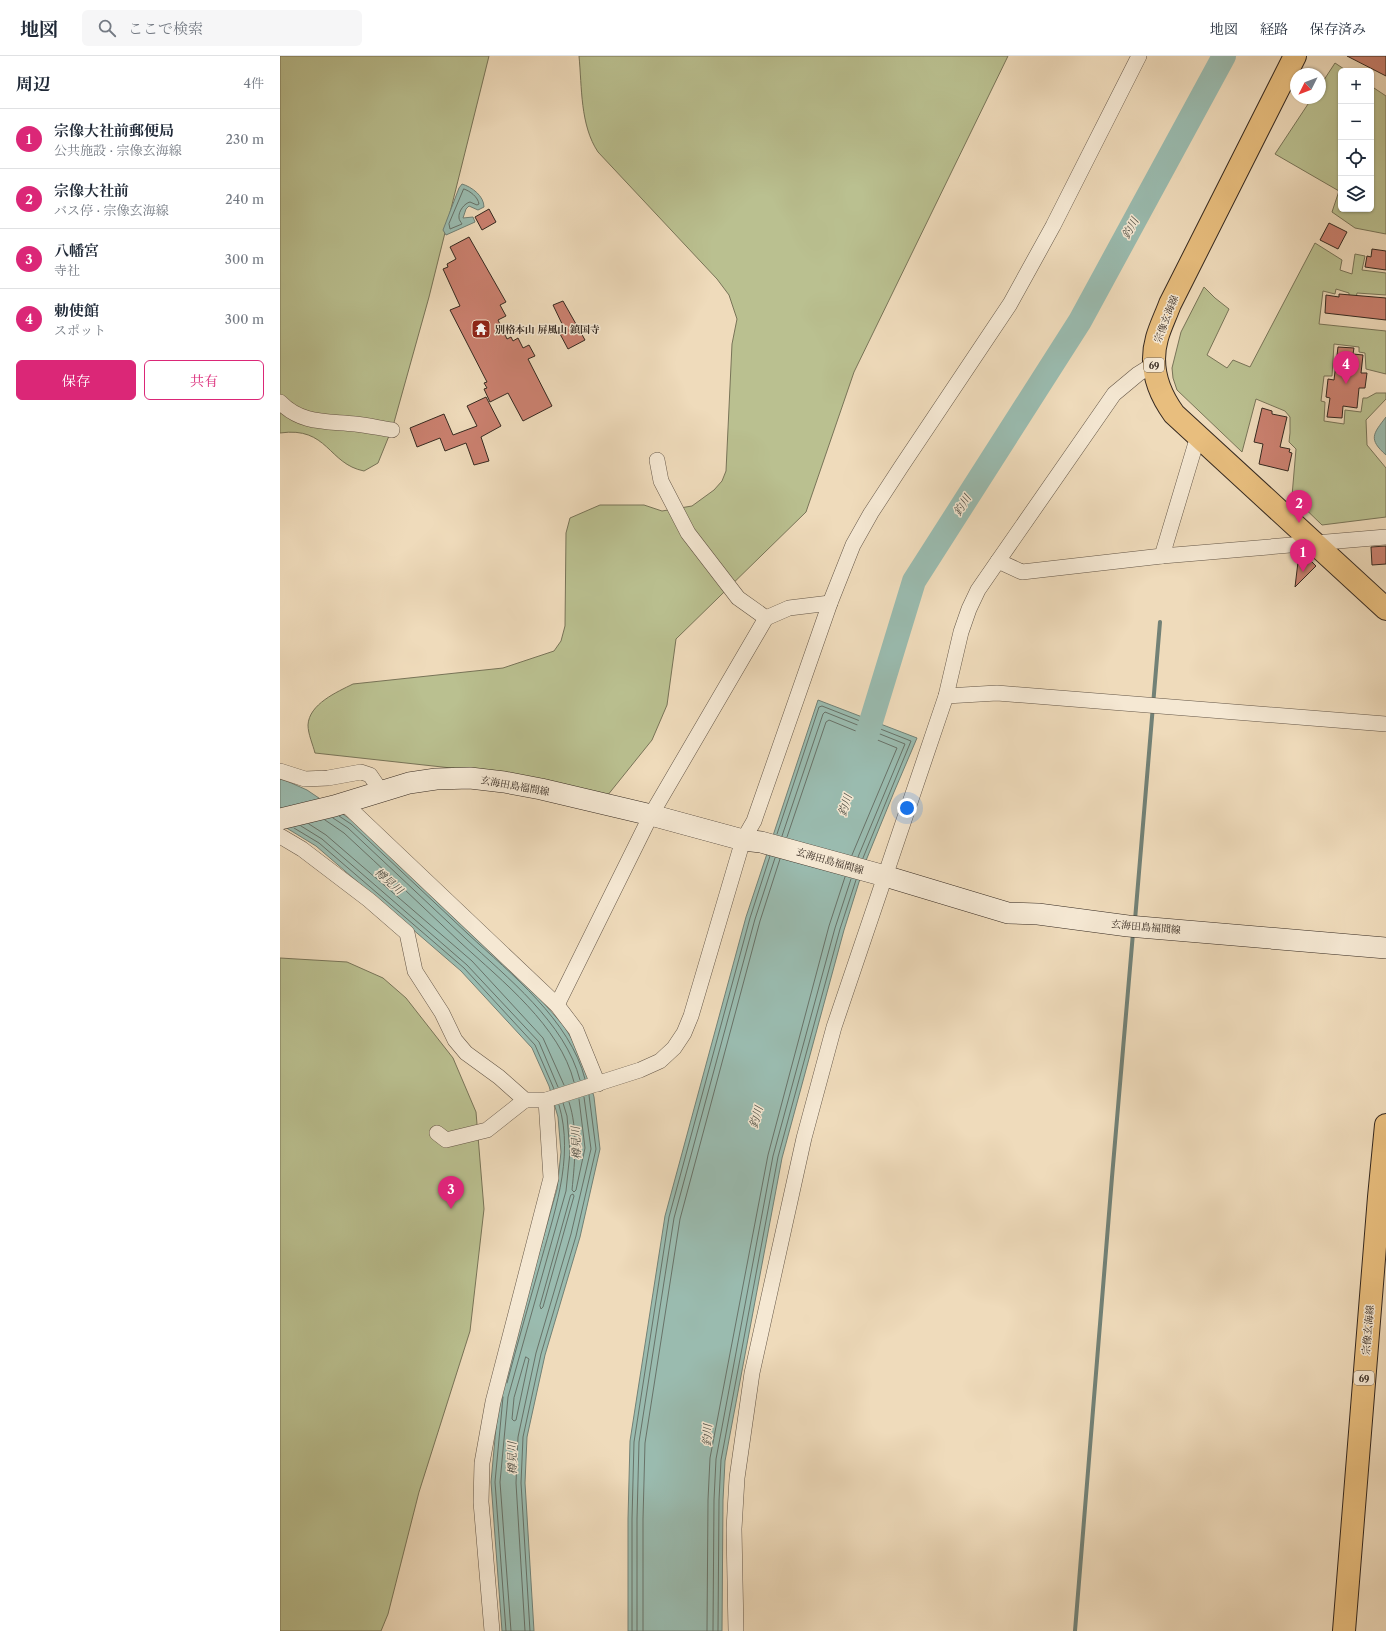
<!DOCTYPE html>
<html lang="ja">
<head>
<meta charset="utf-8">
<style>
	:root { --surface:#fff; --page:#f6f6f7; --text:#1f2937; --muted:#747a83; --line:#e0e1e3; --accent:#db2777 }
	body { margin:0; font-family:"Libre Caslon Text","Noto Serif JP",serif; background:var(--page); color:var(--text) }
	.controls { position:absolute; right:12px; top:12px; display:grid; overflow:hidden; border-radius:6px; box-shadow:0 1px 3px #0004 }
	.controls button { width:36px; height:36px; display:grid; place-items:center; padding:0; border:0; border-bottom:1px solid var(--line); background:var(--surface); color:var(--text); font:20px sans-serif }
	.compass { position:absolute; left:1010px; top:12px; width:36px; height:36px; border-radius:50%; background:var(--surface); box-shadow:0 1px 3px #0004; rotate:228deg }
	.you { position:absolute; left:627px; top:752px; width:14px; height:14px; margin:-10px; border:3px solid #fff; border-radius:50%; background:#1a73e8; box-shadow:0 0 0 6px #1a73e833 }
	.badge { display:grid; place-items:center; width:26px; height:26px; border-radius:50%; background:var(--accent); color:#fff; font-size:13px; font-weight:700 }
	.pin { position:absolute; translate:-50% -33px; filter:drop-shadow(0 1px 2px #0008) }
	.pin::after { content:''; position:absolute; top:21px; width:14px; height:12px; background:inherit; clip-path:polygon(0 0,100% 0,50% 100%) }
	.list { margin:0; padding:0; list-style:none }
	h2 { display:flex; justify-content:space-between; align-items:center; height:52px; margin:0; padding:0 16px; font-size:17px }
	h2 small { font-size:13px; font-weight:400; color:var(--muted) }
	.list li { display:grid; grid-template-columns:26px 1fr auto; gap:12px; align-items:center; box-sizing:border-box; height:60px; padding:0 16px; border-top:1px solid var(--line) }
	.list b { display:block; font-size:15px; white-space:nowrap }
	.list p { margin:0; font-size:13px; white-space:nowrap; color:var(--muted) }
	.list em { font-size:13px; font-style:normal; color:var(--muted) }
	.actions { display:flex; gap:8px; padding:12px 16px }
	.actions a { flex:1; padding:9px 0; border:1px solid var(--accent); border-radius:6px; text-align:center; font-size:14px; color:var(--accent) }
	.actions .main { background:var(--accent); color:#fff }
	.icon { flex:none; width:22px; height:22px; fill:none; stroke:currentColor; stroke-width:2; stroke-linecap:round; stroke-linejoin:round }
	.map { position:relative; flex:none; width:1106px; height:1575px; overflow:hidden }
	header { display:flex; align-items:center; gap:24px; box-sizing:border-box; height:56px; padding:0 20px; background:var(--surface); border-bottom:1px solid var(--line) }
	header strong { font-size:19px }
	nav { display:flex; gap:22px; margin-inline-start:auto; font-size:14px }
	.search { width:280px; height:36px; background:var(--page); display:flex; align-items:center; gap:10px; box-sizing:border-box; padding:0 14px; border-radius:6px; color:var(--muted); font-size:15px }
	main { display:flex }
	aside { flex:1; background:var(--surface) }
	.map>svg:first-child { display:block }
</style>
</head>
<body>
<header>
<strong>地図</strong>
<div class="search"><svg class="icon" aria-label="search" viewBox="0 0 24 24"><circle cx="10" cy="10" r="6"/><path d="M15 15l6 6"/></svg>ここで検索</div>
<nav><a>地図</a><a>経路</a><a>保存済み</a></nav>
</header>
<main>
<aside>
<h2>周辺<small>4件</small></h2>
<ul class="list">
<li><span class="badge">1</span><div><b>宗像大社前郵便局</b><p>公共施設 · 宗像玄海線</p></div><em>230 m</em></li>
<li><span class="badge">2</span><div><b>宗像大社前</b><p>バス停 · 宗像玄海線</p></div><em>240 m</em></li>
<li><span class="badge">3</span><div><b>八幡宮</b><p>寺社</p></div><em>300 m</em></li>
<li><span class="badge">4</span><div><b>勅使館</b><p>スポット</p></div><em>300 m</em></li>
</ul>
<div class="actions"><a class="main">保存</a><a>共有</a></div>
</aside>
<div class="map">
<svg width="1106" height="1575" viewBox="0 0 1106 1575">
	<rect width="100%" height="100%" fill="#efdbbb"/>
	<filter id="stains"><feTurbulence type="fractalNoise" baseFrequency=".005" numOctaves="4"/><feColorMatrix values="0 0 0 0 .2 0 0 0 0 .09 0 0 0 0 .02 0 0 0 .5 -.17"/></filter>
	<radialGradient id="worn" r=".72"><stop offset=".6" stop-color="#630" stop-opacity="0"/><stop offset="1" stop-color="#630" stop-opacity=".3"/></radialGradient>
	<g fill="#bac090" stroke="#787458">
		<path d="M0,0H209L149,241L113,370L98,407L84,415C48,408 48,370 0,377Z"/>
		<path d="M299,0H728L574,316L526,456L396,583L387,649L372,684L327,740L244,720L35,697C33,689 28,678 28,669C29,648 57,636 73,628L223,612L274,595L281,585L285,570L286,477L290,462L320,449H364L382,455L412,450L434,434L442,425L446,415L452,288L457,263L449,239L437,223L318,96C300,69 302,31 299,0Z"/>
		<path d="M1055,7L1067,15H1061V153H1091V30L1106,40V178L1075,172L1052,156L1059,135L995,98L1032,42H1040V30Z"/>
		<path d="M1035,187L1062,204L1060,214L1072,218L1075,198L1085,200L1082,214L1106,217V239L1077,237L1076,242L1069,241V237L1056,233L1055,238L1043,235L1039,268L1106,275V318L1086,313L1085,297L1079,296V291L1054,288L1052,320H1044L1041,345L1045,346L1044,365L1064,368L1065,354L1081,356L1083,342H1087L1096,337H1106V343L1086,364L1087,389L1106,412V461L1042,469L1012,440L1016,393L1009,386L1010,377V361L1005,355L976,343L962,396L897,334L893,322L892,312L901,276L924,231L935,242L949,253L927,299L947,312L953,304L970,311Z"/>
		<path d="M0,902L67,906L103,922L126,942L173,1002L196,1056L204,1153L190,1275L139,1436L108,1558L101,1575H0Z"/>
	</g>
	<g fill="#9abbaf" stroke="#728176">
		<path d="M182,128C192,131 204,140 204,151L198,154L189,150L186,153L183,162L193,161L195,166L166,179L163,174L179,132Z"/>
		<path d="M1106,361V399C1088,383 1093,378 1106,361Z"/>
		<path d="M538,644L637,682L614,736L585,807L564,874L502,1102L445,1405L443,1444L442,1575H348V1463L350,1385L385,1160L466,861Z"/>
		<path d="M0,722L27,734L73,765L244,925L284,970L296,990L307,1016L314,1041L320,1093L300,1181L265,1299L247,1381L245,1427L254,1575H222L211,1426L219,1339L277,1133L281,1096L278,1061L269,1030L252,992L181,915L36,790L0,768Z"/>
	</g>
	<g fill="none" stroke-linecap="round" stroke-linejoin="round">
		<g stroke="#687268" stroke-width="1">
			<path d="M184,133C190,135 198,141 199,148L197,149L190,146C185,147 178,155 179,162C179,164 181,166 182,168L170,173L169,168Z"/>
			<path d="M59,760L71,768C110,805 149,841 188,878C231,918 290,964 305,1023"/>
			<path d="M53,762L68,772C107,809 146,845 185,882C227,922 285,966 300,1024"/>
			<path d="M45,764L64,777C103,813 142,850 181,887C222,925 280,970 294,1026"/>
			<path d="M29,768L46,779L192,905L263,982L284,1029"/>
			<path d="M21,770L42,783L187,909L259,986L278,1031"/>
			<path d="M14,772L39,787L184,912L255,989L274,1033"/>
			<path d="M497,778L539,651L542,650L631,685L583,802"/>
			<path d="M502,780L543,658L545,656L625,688L578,801"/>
			<path d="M507,781L546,666L549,664L617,692L572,799"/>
			<path d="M289,1046C298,1074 295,1104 292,1134L294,1136L296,1134L305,1092L299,1043"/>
			<path d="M291,1139L293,1138L294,1140L263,1251L261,1253L260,1250Z"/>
			<path d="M246,1301L249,1303L236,1364L234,1365L232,1363L234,1342Z"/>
			<path d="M227,1327C237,1289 248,1251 259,1212C273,1160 295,1103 279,1049"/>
			<path d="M223,1341L215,1426L226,1575"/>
			<path d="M231,1575L220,1426L228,1341L286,1135L290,1096L287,1060L283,1047"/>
			<path d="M245,1575L236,1427L238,1381L256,1297L291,1178L311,1093L304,1041"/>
			<path d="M250,1575L241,1427L243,1381L261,1298L296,1180L316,1093L309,1039"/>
			<path d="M352,1575V1463L354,1386L389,1161L470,862L490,800"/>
			<path d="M357,1575V1463L359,1386L394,1162L475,863L495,802"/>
			<path d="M363,1575V1463L365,1387L400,1163L480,865L500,803"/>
			<path d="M427,1575L428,1444L430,1402L488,1099L549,870L565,821"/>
			<path d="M433,1575L434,1444L436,1403L493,1100L555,872L571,823"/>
			<path d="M438,1575L439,1444L441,1404L498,1101L560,873L576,824"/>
		</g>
		<g stroke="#728176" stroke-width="4">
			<path d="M855,864L880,566"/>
			<path d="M795,1575L832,1121L853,877"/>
		</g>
		<path stroke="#9abbaf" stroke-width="24" d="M582,695L634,525L800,265L944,0"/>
	</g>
	<g fill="#cb8170" stroke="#352920">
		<path d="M1067,0H1106V20Z"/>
		<path d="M209,153L216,166L202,174L195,161Z"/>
		<path d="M1049,167L1067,176L1058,193L1040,184Z"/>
		<path d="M189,181L226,246L220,249L226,260L218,264L227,283L231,281L233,285L238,282L243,292L249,289L255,300L248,303L272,350L243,365L228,337L210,346L204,333L207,332L204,327L207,326L170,254L180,250L163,213L168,211L167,208L176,203L170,191Z"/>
		<path d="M1092,193L1106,195V214L1085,211L1087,200L1091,201Z"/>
		<path d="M1059,238L1106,242V264L1045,257L1046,239L1059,241Z"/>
		<path d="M283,245L305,284L288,293L279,276L284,272L273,249Z"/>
		<path d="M1058,291L1074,292L1073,298L1083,299L1081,317H1087L1085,332H1079L1077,352L1063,350L1062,362L1047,361L1050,342L1046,341L1048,323L1054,324Z"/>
		<path d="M206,341L221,370L201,381L209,405L194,409L186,387L165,395L160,382L137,391L130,372L164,358L173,379L197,370L187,350Z"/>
		<path d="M982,352L992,355V358L1007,361L1000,391L1010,393L1009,396L1012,397L1008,415L979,408L983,388L974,386Z"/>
		<path d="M1106,490V508L1092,509L1091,491Z"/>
		<path d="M1025,499L1036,510L1015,531L1018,506Z"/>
	</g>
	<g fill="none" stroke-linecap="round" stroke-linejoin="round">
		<g stroke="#645647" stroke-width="16">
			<g id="minor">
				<path d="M0,346C21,368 46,365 75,368C87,369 99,372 112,374"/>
				<path d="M377,404L381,425L408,477L458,542L486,562"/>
				<path d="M882,500L918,380"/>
				<path d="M718,505L742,516L882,500L1106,481"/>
				<path d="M666,640L717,637L1106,668"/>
				<path d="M0,715L25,723L48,722L81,716L90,719L101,735"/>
				<path d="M63,746L277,949L296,974L318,1028"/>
				<path d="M0,780L22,793L89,844L127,877L135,915L162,957L175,984L186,997L219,1021L245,1044H266L360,1014L380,1005L394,992L404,977L411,960L463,784L474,765L550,547L573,489L591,457L621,411L730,248L773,170L859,0"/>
				<path d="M277,949L371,759L486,562L509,552L550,547"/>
				<path d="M157,1077L166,1084L207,1074L245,1044"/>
				<path d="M212,1575L201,1446L202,1407L213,1346L271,1122L266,1044"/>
				<path d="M456,1575L454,1473L457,1422L472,1317L524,1082L554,971L666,640L681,576L689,553L698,534L718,505L834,338L858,318L874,308"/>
			</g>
		</g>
		<g stroke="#352920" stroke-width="22">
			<path id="secondary" d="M0,763L54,750L129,727L156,723L190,722L224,726L261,733L371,759L463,784L481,786L605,820L728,857L758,858L848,870L1106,892"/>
		</g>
		<g stroke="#352920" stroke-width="24">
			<g id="primary">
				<path d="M1015,0L890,248C886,259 880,271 877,282C869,310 878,336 894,358L1106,553"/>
				<path d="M1064,1575L1099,1141L1106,1069"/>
			</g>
		</g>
		<use href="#minor" stroke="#f5e8d3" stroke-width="15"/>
		<use href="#secondary" stroke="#f5e8d3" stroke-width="21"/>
		<use href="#primary" stroke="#e8be7e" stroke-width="22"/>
	</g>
	<defs>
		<g id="temple-square" transform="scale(1)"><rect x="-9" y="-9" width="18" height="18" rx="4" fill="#8f2418" stroke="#f5e8d3"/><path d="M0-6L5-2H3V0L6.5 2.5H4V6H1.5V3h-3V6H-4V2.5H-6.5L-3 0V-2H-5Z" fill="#fff"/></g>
	</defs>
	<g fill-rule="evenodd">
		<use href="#temple-square" x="201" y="273"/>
	</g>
	<g text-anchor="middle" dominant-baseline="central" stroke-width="3" stroke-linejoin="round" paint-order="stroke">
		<g fill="#f5e8d3" stroke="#6f6256" stroke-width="1">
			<rect x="864" y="302" width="20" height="14" rx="3"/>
			<rect x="1074" y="1315" width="20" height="14" rx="3"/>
		</g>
		<g font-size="9" font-weight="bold" fill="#352920">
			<text x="874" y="309">69</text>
			<text x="1084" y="1322">69</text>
		</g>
		<g font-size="10" fill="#352920" stroke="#f5e8d3">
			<text transform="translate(886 263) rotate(-69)">宗像玄海線</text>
			<text transform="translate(235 730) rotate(10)">玄海田島福間線</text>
			<text transform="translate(550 805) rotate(16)">玄海田島福間線</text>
			<text transform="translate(866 871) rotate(5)">玄海田島福間線</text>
			<text transform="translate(1088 1274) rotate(-85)">宗像玄海線</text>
		</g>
		<g font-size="10" font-weight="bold" fill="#352920" stroke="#f5e8d3" text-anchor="start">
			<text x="215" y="273">別格本山 屏風山 鎮国寺</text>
		</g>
		<g font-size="11" font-style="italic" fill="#4e4e44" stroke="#f5e8d3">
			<text transform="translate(850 172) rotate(-61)">釣川</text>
			<text transform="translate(682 449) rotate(-58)">釣川</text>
			<text transform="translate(565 749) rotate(-73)">釣川</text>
			<text transform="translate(109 825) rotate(41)">樽見川</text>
			<text transform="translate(476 1061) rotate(-74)">釣川</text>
			<text transform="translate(296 1087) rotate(-93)">樽見川</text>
			<text transform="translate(427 1379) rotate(-87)">釣川</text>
			<text transform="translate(232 1402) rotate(-91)">樽見川</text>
		</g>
	</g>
	<rect width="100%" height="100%" filter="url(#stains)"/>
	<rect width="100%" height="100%" fill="url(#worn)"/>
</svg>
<div class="controls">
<button>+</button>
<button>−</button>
<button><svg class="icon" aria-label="locate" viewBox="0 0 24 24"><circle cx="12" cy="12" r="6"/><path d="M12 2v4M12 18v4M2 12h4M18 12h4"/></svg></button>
<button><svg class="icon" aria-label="layers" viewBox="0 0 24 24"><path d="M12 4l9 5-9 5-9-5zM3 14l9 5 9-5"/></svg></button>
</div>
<svg class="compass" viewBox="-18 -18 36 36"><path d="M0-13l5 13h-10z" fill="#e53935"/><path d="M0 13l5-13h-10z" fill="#747a83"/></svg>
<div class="you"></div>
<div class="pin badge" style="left:1023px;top:516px">1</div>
<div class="pin badge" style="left:1019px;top:467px">2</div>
<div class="pin badge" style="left:171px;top:1153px">3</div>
<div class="pin badge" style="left:1066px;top:328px">4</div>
</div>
</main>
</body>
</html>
